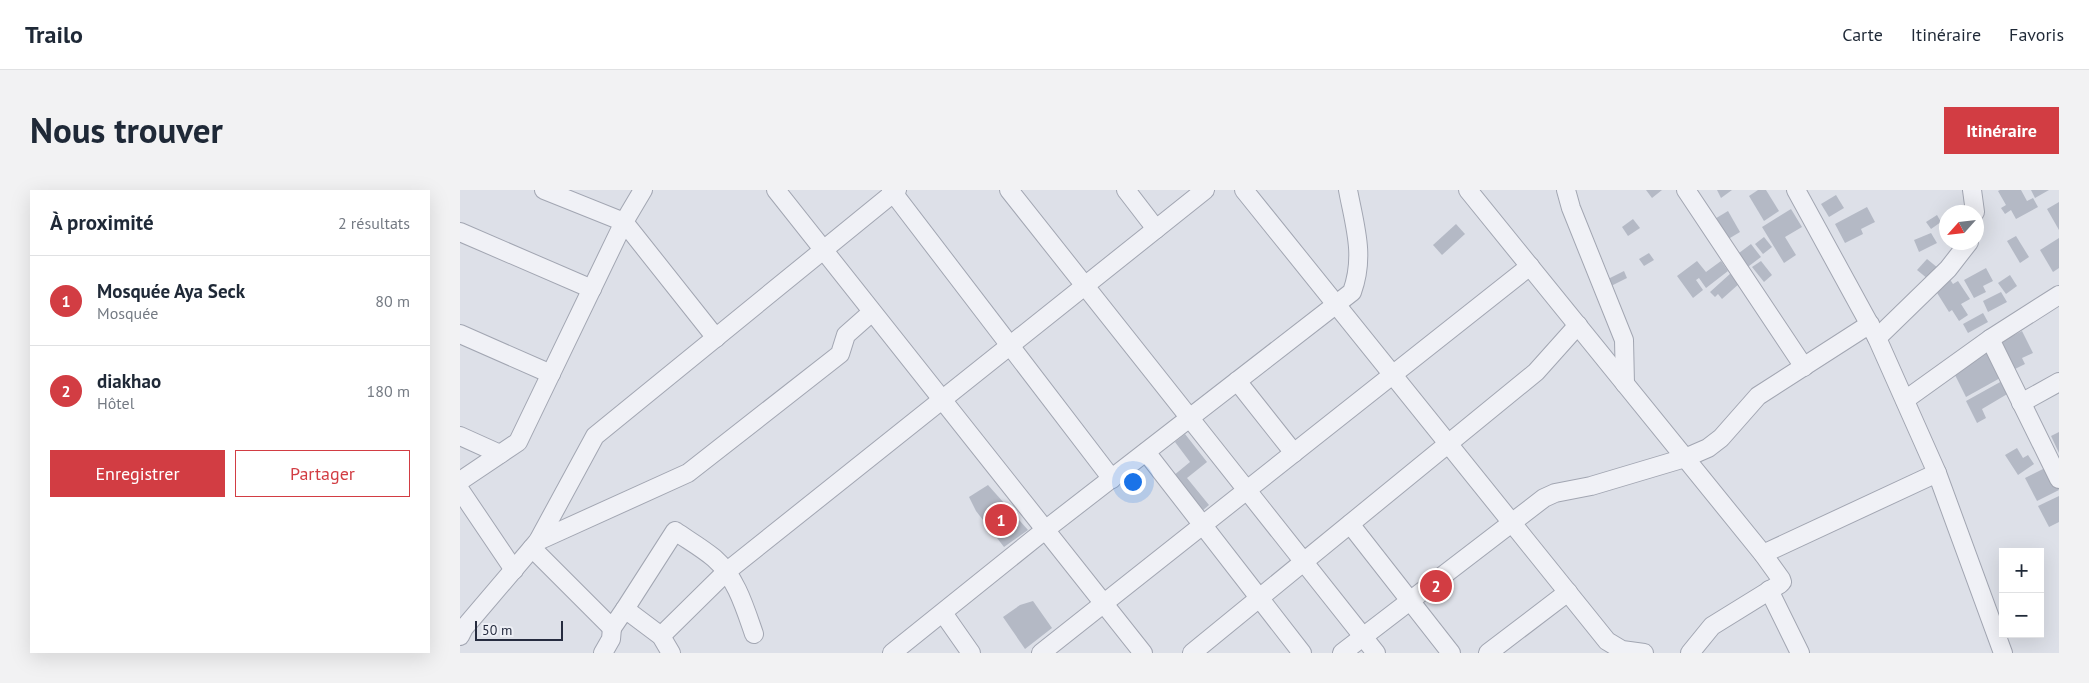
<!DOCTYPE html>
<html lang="fr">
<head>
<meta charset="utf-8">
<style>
	:root { --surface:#fff; --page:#f2f2f3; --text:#1f2937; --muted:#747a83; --line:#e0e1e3; --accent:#d23d43 }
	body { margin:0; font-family:"PT Sans",sans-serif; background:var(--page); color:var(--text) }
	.controls { position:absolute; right:15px; bottom:15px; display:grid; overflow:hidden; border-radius:0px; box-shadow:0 5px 20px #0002 }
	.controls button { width:45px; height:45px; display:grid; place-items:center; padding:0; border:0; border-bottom:1px solid var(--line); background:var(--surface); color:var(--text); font:25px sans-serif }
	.compass { position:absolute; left:1479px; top:15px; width:45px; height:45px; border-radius:50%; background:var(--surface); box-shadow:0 5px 20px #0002; rotate:243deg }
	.scale { position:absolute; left:15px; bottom:12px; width:88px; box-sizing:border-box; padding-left:5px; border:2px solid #262c3f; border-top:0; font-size:14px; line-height:18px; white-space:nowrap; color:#262c3f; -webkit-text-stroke:4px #edeff5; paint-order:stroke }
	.you { position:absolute; left:672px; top:291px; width:18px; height:18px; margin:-12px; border:4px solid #fff; border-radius:50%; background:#1a73e8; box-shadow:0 0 0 8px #1a73e833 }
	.badge { display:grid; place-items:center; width:32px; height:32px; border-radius:50%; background:var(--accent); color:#fff; font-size:16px; font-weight:700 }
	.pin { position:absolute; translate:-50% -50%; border:2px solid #fff; box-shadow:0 1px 5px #0006 }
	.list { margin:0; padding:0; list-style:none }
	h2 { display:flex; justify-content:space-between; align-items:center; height:65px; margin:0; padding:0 20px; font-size:21px }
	h2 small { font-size:16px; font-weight:400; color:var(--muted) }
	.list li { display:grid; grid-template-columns:32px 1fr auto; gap:15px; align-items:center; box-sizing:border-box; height:90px; padding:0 20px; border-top:1px solid var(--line) }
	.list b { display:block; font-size:19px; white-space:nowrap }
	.list p { margin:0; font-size:16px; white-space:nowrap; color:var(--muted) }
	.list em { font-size:16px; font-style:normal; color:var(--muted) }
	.actions { display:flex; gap:10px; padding:15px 20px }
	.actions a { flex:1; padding:11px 0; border:1px solid var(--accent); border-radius:0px; text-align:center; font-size:18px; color:var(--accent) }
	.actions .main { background:var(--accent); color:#fff }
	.map { position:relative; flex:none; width:1599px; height:463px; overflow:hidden; border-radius:0px }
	header { display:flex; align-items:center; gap:30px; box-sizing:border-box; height:70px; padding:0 25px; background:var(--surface); border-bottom:1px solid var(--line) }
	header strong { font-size:24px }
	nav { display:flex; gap:28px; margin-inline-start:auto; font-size:18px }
	.intro { display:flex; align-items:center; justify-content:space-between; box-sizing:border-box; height:120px; padding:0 30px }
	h1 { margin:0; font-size:35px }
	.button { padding:12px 22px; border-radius:0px; background:var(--accent); color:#fff; font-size:18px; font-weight:700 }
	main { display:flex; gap:30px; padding:0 30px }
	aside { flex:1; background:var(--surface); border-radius:0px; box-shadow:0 5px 20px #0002 }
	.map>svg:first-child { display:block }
</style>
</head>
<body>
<header>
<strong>Trailo</strong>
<nav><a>Carte</a><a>Itinéraire</a><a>Favoris</a></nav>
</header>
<div class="intro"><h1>Nous trouver</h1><a class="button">Itinéraire</a></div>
<main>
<aside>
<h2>À proximité<small>2 résultats</small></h2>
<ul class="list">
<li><span class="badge">1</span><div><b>Mosquée Aya Seck</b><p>Mosquée</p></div><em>80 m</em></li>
<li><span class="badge">2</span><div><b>diakhao</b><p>Hôtel</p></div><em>180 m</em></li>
</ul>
<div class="actions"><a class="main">Enregistrer</a><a>Partager</a></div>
</aside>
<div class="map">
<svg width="1599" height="463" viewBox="0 0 1599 463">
	<rect width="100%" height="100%" fill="#dde0e8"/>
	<g fill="#b4b9c5">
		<path d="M1186,0H1202L1192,8Z"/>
		<path d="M1257,0H1272L1261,8Z"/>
		<path d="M1298,0H1306L1319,21L1304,31L1289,6Z"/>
		<path d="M1540,0H1561L1567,11L1573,8L1578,17L1556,29L1551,20L1545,24L1541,18L1546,15L1538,1Z"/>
		<path d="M1571,0H1589L1575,8Z"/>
		<path d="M1376,5L1384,18L1369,27L1361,14Z"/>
		<path d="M1599,12V40L1587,19Z"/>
		<path d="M1407,17L1415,32L1401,39L1403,44L1385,53L1375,34Z"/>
		<path d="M1331,19L1342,37L1325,47L1336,65L1324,73L1302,37Z"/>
		<path d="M1268,21L1280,42L1265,51L1253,30Z"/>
		<path d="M1477,25L1481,32L1471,39L1466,32Z"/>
		<path d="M1173,29L1180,38L1168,46L1162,37Z"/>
		<path d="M996,34L1005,44L982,65L973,55Z"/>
		<path d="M1471,43L1477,53L1459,62L1454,50Z"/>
		<path d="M1556,46L1569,67L1560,73L1547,51Z"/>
		<path d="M1304,47L1312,57L1303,64L1295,54Z"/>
		<path d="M1599,48V78L1593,82L1580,60Z"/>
		<path d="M1291,54L1301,67L1285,79L1275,66Z"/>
		<path d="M1189,63L1194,70L1184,76L1179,69Z"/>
		<path d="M1467,69L1478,78L1468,89L1457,80Z"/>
		<path d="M1237,71L1246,82L1261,71L1268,81L1246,98L1239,88L1236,90L1243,100L1233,108L1217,86Z"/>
		<path d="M1301,71L1312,85L1304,92L1292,77Z"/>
		<path d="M1526,78L1533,91L1523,96L1526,102L1514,108L1504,90Z"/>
		<path d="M1164,81L1167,88L1151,96L1148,89Z"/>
		<path d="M1271,83L1280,93L1262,109L1258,104L1255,107L1250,102Z"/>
		<path d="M1550,85L1557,96L1546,104L1538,93Z"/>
		<path d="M1489,88L1493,94L1498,91L1510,109L1501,114L1508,125L1499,131L1492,120L1489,122L1474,98Z"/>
		<path d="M1541,102L1547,112L1528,122L1523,111Z"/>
		<path d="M1523,123L1528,132L1508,143L1503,134Z"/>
		<path d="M1562,141L1573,163L1562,168L1565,174L1553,180L1539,153Z"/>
		<path d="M1528,162L1542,187L1506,207L1493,181Z"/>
		<path d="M1542,191L1549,203L1522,219L1526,228L1517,233L1506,211Z"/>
		<path d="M1599,242V263L1591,246Z"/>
		<path d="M725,244L747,272L727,288L749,315L742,321L713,286L730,272L715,252Z"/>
		<path d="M1557,258L1563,268L1568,265L1574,274L1558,285L1545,265Z"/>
		<path d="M1587,277L1599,300L1577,311L1565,288Z"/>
		<path d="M528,295L568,340L544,357L516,321L509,307Z"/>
		<path d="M1599,306V332L1589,337L1578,316Z"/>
		<path d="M573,411L592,438L565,459L543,427L560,415Z"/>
	</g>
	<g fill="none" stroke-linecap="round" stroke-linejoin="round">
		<g stroke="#a2a6b2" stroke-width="20">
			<g id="minor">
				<path d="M84,0L164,32L256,148"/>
				<path d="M316,0L683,463"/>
				<path d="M431,0L652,289"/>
				<path d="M549,0L916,463"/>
				<path d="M666,0L696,39"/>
				<path d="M784,0L1147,451L1162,460L1184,463"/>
				<path d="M1008,0L1303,364L1321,389L1322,392L1320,394L1252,436L1230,463"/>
				<path d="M1106,0L1111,18L1164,150L1165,194"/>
				<path d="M1226,0L1344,177"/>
				<path d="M1336,0L1417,148L1477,283L1543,463"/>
				<path d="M1512,0L1515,22"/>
				<path d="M0,42L132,99"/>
				<path d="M0,144L91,184"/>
				<path d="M1417,148L1488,79L1509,52"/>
				<path d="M1530,149L1599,289"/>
				<path d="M777,191L834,263"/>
				<path d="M1445,210L1530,149L1599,105"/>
				<path d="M1561,213L1599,192"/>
				<path d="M0,246L40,264"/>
				<path d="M686,262L842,463"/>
				<path d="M0,291L58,252L164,32L183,0"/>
				<path d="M0,300L54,380"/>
				<path d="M890,334L991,463"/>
				<path d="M78,351L228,283L380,164L386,145L412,122"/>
				<path d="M72,358L152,438L165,419L201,446L211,463"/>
				<path d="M1303,364L1477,283"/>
				<path d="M1309,400L1340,463"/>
				<path d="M165,419L215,341C228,350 242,358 254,368C276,387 285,418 294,444"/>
				<path d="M483,423L511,463"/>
				<path d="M0,446L4,438L78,351L135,246L437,0"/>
				<path d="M201,446L266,382L745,0"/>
				<path d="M143,463L151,449L152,438"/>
				<path d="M432,463L585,340L892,102C905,66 895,37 888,0"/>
				<path d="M581,463L1070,76"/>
				<path d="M732,463L1076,182L1118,135"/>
				<path d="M882,463L1084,308L1095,303L1131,296L1225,268L1248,258L1261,248L1298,206L1410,134"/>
				<path d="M1028,463L1108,402"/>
			</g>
		</g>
		<use href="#minor" stroke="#f0f1f6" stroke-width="18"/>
	</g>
</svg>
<div class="controls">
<button>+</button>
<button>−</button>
</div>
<svg class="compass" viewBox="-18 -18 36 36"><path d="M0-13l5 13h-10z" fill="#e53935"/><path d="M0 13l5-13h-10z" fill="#747a83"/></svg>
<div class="scale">50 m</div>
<div class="you"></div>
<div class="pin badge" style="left:541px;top:330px">1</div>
<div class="pin badge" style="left:976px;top:396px">2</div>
</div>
</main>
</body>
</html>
